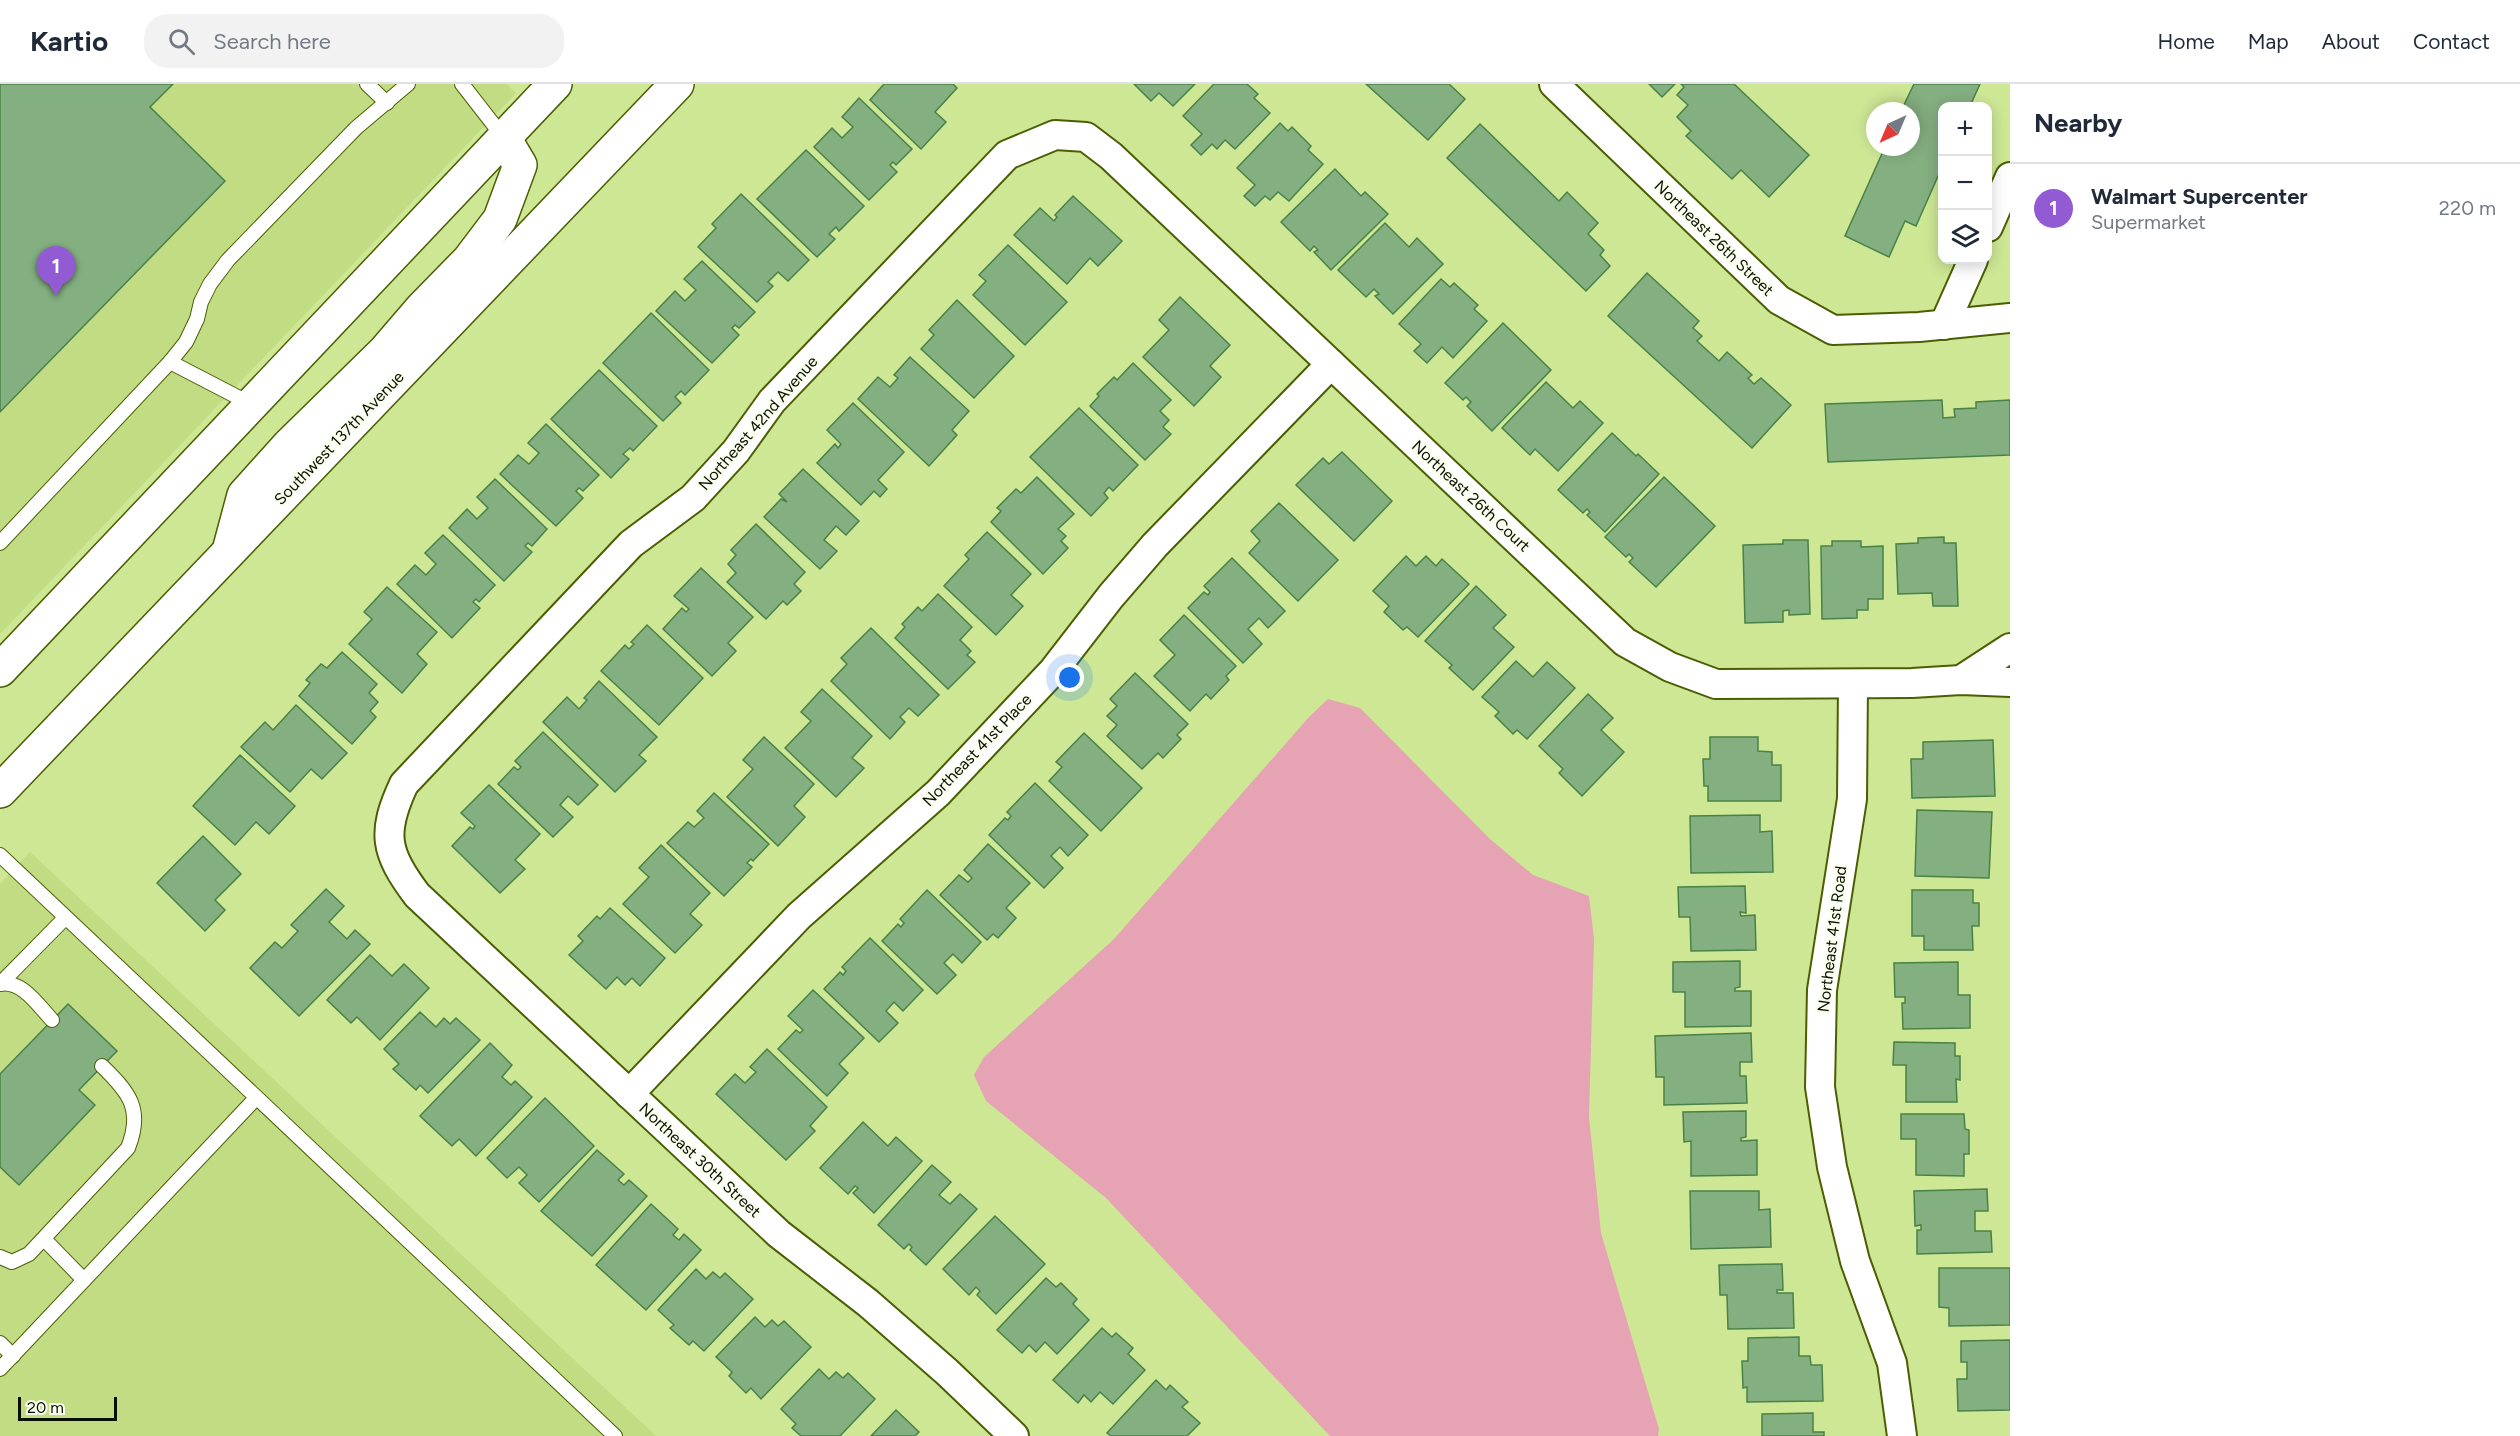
<!DOCTYPE html>
<html lang="en">
<head>
<meta charset="utf-8">
<style>
	:root { --surface:#fff; --page:#f2f2f3; --text:#1f2937; --muted:#747a83; --line:#e0e1e3; --accent:#935bd3 }
	body { margin:0; font-family:Figtree,sans-serif; background:var(--page); color:var(--text) }
	.controls { position:absolute; right:18px; top:18px; display:grid; overflow:hidden; border-radius:12px; box-shadow:0 3px 15px #0003 }
	.controls button { width:54px; height:54px; display:grid; place-items:center; padding:0; border:0; border-bottom:2px solid var(--line); background:var(--surface); color:var(--text); font:30px sans-serif }
	.compass { position:absolute; left:1866px; top:18px; width:54px; height:54px; border-radius:50%; background:var(--surface); box-shadow:0 3px 15px #0003; rotate:224deg }
	.scale { position:absolute; left:18px; bottom:15px; width:99px; box-sizing:border-box; padding-left:6px; border:3px solid #0a1000; border-top:0; font-size:16px; line-height:21px; white-space:nowrap; color:#0a1000; -webkit-text-stroke:4px #f9feee; paint-order:stroke }
	.you { position:absolute; left:1070px; top:594px; width:21px; height:21px; margin:-15px; border:4px solid #fff; border-radius:50%; background:#1a73e8; box-shadow:0 0 0 9px #1a73e833 }
	.badge { display:grid; place-items:center; width:39px; height:39px; border-radius:50%; background:var(--accent); color:#fff; font-size:20px; font-weight:700 }
	.pin { position:absolute; translate:-50% -50px; filter:drop-shadow(0 2px 3px #0008) }
	.pin::after { content:''; position:absolute; top:32px; width:21px; height:18px; background:inherit; clip-path:polygon(0 0,100% 0,50% 100%) }
	.list { margin:0; padding:0; list-style:none }
	h2 { display:flex; justify-content:space-between; align-items:center; height:78px; margin:0; padding:0 24px; font-size:26px }
	h2 small { font-size:20px; font-weight:400; color:var(--muted) }
	.list li { display:grid; grid-template-columns:39px 1fr auto; gap:18px; align-items:center; box-sizing:border-box; height:90px; padding:0 24px; border-top:2px solid var(--line) }
	.list b { display:block; font-size:22px; white-space:nowrap }
	.list p { margin:0; font-size:20px; white-space:nowrap; color:var(--muted) }
	.list em { font-size:20px; font-style:normal; color:var(--muted) }
	.icon { flex:none; width:33px; height:33px; fill:none; stroke:currentColor; stroke-width:2; stroke-linecap:round; stroke-linejoin:round }
	.map { position:relative; flex:none; width:2010px; height:1352px; overflow:hidden }
	header { display:flex; align-items:center; gap:36px; box-sizing:border-box; height:84px; padding:0 30px; background:var(--surface); border-bottom:2px solid var(--line) }
	header strong { font-size:28px }
	nav { display:flex; gap:33px; margin-inline-start:auto; font-size:21px }
	.search { width:420px; height:54px; background:var(--page); display:flex; align-items:center; gap:15px; box-sizing:border-box; padding:0 21px; border-radius:24px; color:var(--muted); font-size:22px }
	main { display:flex }
	aside { flex:1; background:var(--surface) }
	.map>svg:first-child { display:block }
</style>
</head>
<body>
<header>
<strong>Kartio</strong>
<div class="search"><svg class="icon" aria-label="search" viewBox="0 0 24 24"><circle cx="10" cy="10" r="6"/><path d="M15 15l6 6"/></svg>Search here</div>
<nav><a>Home</a><a>Map</a><a>About</a><a>Contact</a></nav>
</header>
<main>
<div class="map">
<svg width="2010" height="1352" viewBox="0 0 2010 1352">
	<rect width="100%" height="100%" fill="#cde795"/>
	<g fill="#c1dc82">
		<path d="M0,0H506L516,9L0,550Z"/>
		<path d="M30,768L656,1352H0V800Z"/>
	</g>
	<path fill="#e5a3b3" d="M1328,615L1360,624L1490,755L1533,791L1589,812L1594,855L1589,1033L1601,1149L1659,1345L1658,1352H1330L1106,1114L986,1017L974,991L984,973L1114,855L1309,633Z"/>
	<g fill="#84af81" stroke="#498246" stroke-width="1.5">
		<path d="M0,0H173L150,23L225,97L0,328Z"/>
		<path d="M884,0H953L957,4L935,28L946,38L921,65L870,16Z"/>
		<path d="M1134,0H1195L1173,22L1159,9L1151,17Z"/>
		<path d="M1214,0H1247L1258,10L1254,14L1270,29L1235,65L1225,56L1217,65L1212,60L1201,71L1191,61L1202,50L1183,32Z"/>
		<path d="M1366,0H1449L1465,15L1428,56Z"/>
		<path d="M1649,0H1675L1662,13Z"/>
		<path d="M1681,0H1734L1809,71L1769,113L1741,86L1732,95L1686,52L1691,47L1677,33L1688,21L1677,11L1684,3Z"/>
		<path d="M1914,0H1980L1970,22H1942V83L1916,142L1905,137L1889,173L1845,152L1885,63H1911V27H1901Z"/>
		<path d="M859,14L912,65L896,81L893,78L890,81L897,88L869,116L814,63L832,44L842,54L853,43L842,33Z"/>
		<path d="M1280,39L1288,47L1292,43L1311,62L1308,66L1323,80L1289,117L1278,108L1270,116L1265,112L1255,122L1244,112L1255,101L1237,84Z"/>
		<path d="M1480,40L1559,117L1567,108L1598,139L1588,150L1604,166L1600,171L1610,182L1586,207L1447,74Z"/>
		<path d="M806,66L864,122L839,147L836,143L829,150L835,155L817,173L757,115Z"/>
		<path d="M1335,85L1361,112L1365,108L1388,130L1331,186L1314,168L1318,166L1314,162L1310,167L1281,138Z"/>
		<path d="M741,110L809,176L788,197L778,188L768,198L773,202L757,218L698,163L716,144L712,140Z"/>
		<path d="M1073,112L1122,157L1098,182L1090,174L1067,200L1014,151L1040,124L1054,137L1057,133L1055,131Z"/>
		<path d="M1385,139L1409,163L1417,154L1443,180L1393,230L1375,212L1379,210L1374,205L1366,213L1338,186Z"/>
		<path d="M1008,161L1067,218L1025,261L973,211L986,197L979,191Z"/>
		<path d="M702,177L755,228L739,244L735,241L732,244L739,251L712,279L656,227L675,207L685,217L696,206L684,195Z"/>
		<path d="M1647,189L1699,237L1693,244L1702,252L1697,257L1719,277L1727,268L1752,291L1748,294L1754,300L1761,294L1791,321L1752,364L1608,232Z"/>
		<path d="M1441,195L1450,203L1454,199L1478,221L1474,225L1487,237L1453,274L1442,263L1427,279L1414,267L1421,260L1399,240Z"/>
		<path d="M1180,213L1230,261L1210,282L1221,293L1194,322L1143,273L1169,246L1159,236Z"/>
		<path d="M957,216L1014,272L974,314L921,265L934,251L929,246Z"/>
		<path d="M651,229L709,286L685,311L681,307L675,313L681,319L663,337L603,279Z"/>
		<path d="M1503,239L1551,286L1492,347L1467,322L1471,318L1466,313L1463,316L1445,299Z"/>
		<path d="M910,273L969,327L952,346L957,351L929,382L858,315L878,293L890,303L898,294L894,291Z"/>
		<path d="M1133,279L1171,316L1160,327L1169,336L1163,343L1171,350L1145,376L1090,322L1099,312L1097,310L1114,293L1117,296Z"/>
		<path d="M599,286L657,342L633,367L630,364L623,370L629,375L611,394L551,335Z"/>
		<path d="M1546,298L1573,324L1580,317L1603,339L1558,387L1535,365L1530,371L1502,344Z"/>
		<path d="M1942,316L1943,334L1955,333L1954,325L1976,324V318L2010,316V371L1828,378L1825,320Z"/>
		<path d="M853,319L904,368L878,396L887,405L880,413L874,407L861,421L817,379L835,360L838,364L841,360L827,346Z"/>
		<path d="M1079,324L1138,381L1113,407L1109,403L1104,409L1108,414L1091,432L1030,373Z"/>
		<path d="M546,340L599,391L583,407L579,404L576,407L583,414L556,442L500,390L518,371L529,380L539,369L528,359Z"/>
		<path d="M1612,349L1636,372L1638,370L1659,390L1605,448L1587,431L1590,428L1587,425L1583,429L1558,406Z"/>
		<path d="M1342,368L1392,417L1354,457L1296,401L1323,374L1329,380Z"/>
		<path d="M803,385L859,437L846,451L836,442L824,456L837,467L820,485L764,433L781,415L787,418L779,410Z"/>
		<path d="M1037,393L1074,430L1058,445L1066,452L1061,457L1068,464L1043,490L991,438L1001,427L997,424L1016,405L1021,409Z"/>
		<path d="M1664,393L1715,442L1656,503L1629,478L1633,474L1629,470L1626,473L1605,453Z"/>
		<path d="M495,395L547,445L532,462L528,459L525,462L532,468L504,497L449,444L467,425L477,435L488,424L477,413Z"/>
		<path d="M1279,419L1338,476L1298,517L1249,469L1260,457L1251,447Z"/>
		<path d="M756,440L805,488L794,500L801,507L787,521L783,517L766,535L727,498L736,489L728,480L736,471L731,466Z"/>
		<path d="M987,448L1031,490L1011,511L1023,522L996,551L944,502L969,475L965,471Z"/>
		<path d="M443,451L495,501L479,518L476,515L473,518L480,524L452,554L397,500L415,481L426,491L436,480L425,469Z"/>
		<path d="M1944,453V459H1956L1958,522H1933L1932,509L1898,510L1896,460L1918,459V454Z"/>
		<path d="M1783,456H1808L1810,530L1789,531V526L1783,527V538L1745,539L1743,461L1783,460Z"/>
		<path d="M1832,457H1861V463L1883,462V515H1868V526H1857V534L1822,535L1821,462H1832Z"/>
		<path d="M1406,472L1416,482L1426,472L1436,482L1442,475L1469,500L1418,553L1407,543L1403,546L1384,528L1389,522L1373,507Z"/>
		<path d="M1232,474L1285,527L1268,544L1259,534L1248,545L1262,560L1243,579L1188,524L1204,508L1208,511L1210,508L1204,502Z"/>
		<path d="M701,484L753,533L728,559L736,567L712,592L663,545L682,524L686,528L689,525L674,512Z"/>
		<path d="M1476,502L1506,531L1493,544L1514,563L1473,606L1449,584L1452,581L1425,557Z"/>
		<path d="M387,503L437,548L417,570L427,580L402,609L349,560L372,535L364,528Z"/>
		<path d="M938,510L972,543L960,556L971,567L967,571L975,578L948,605L895,554L905,543L902,540L918,523L922,527Z"/>
		<path d="M1184,531L1236,582L1226,592L1229,596L1211,615L1206,610L1190,627L1154,592L1175,571L1160,556Z"/>
		<path d="M647,541L703,594L659,641L601,587L625,561L629,565L634,560L631,558Z"/>
		<path d="M871,544L939,611L918,632L909,624L900,633L905,638L890,655L831,597L847,580L841,574Z"/>
		<path d="M342,568L377,600L369,609L378,618L370,627L376,633L352,660L299,612L310,599L306,596L321,580L327,584Z"/>
		<path d="M1516,577L1533,593L1547,578L1575,604L1527,655L1517,646L1513,650L1495,632L1499,628L1482,613Z"/>
		<path d="M1135,589L1188,640L1177,651L1181,655L1163,674L1158,669L1142,685L1107,652L1117,641L1107,632L1117,622L1110,615Z"/>
		<path d="M599,597L657,653L639,671L646,677L615,708L543,638L567,613L579,625L587,616L584,614Z"/>
		<path d="M822,605L872,652L852,674L864,684L836,713L785,664L811,637L801,628Z"/>
		<path d="M1588,610L1613,634L1601,646L1624,668L1582,712L1559,689L1563,685L1539,662Z"/>
		<path d="M296,621L347,669L322,695L311,685L290,708L241,663L265,638L273,646Z"/>
		<path d="M543,648L598,701L578,721L568,712L560,721L573,733L553,753L498,700L514,683L518,686L521,683L515,677Z"/>
		<path d="M1084,649L1142,704L1101,747L1049,697L1062,683L1056,678Z"/>
		<path d="M764,653L814,700L794,722L805,733L778,762L727,713L753,685L743,676Z"/>
		<path d="M1710,653H1758V667L1772,668V681H1781V717H1708V702H1704L1703,675H1710Z"/>
		<path d="M1993,656L1995,712L1912,714L1911,675H1923V658Z"/>
		<path d="M240,671L295,722L269,750L256,738L235,761L193,722Z"/>
		<path d="M1035,699L1088,751L1068,772L1060,763L1051,772L1063,784L1044,804L989,751L1005,734L1008,736L1011,732L1007,728Z"/>
		<path d="M489,701L540,750L515,776L525,785L500,809L452,762L470,743L473,745L475,742L461,729Z"/>
		<path d="M714,709L769,760L753,777L751,775L747,779L752,783L724,812L667,759L688,738L694,743L704,734L697,727Z"/>
		<path d="M1917,726L1992,728L1989,794L1915,792Z"/>
		<path d="M1760,731V748L1772,747L1773,788L1691,789L1690,732Z"/>
		<path d="M203,752L241,790L215,816L225,826L205,847L157,799Z"/>
		<path d="M988,760L1030,799L1006,824L1016,834L998,854L993,850L987,856L940,811L959,791L968,798L972,794L964,786Z"/>
		<path d="M661,761L710,809L690,830L702,841L675,869L623,820L649,793L639,784Z"/>
		<path d="M1745,802L1746,829L1740,828L1741,832L1755,831L1756,866L1691,867L1690,833H1679L1678,803Z"/>
		<path d="M326,805L344,822L329,838L347,855L355,846L370,860L299,932L250,884L275,858L282,864L298,847L291,841Z"/>
		<path d="M927,806L981,858L962,879L953,870L944,879L956,891L937,910L882,857L898,840L901,843L904,839L900,835Z"/>
		<path d="M1912,806H1973V819H1979V842H1972L1973,866H1924V852H1912Z"/>
		<path d="M610,824L665,874L640,902L632,894L625,901L617,893L606,905L569,871L583,857L578,852L597,832L600,835Z"/>
		<path d="M870,854L923,906L903,927L894,918L886,927L898,939L879,958L824,905L840,888L843,891L846,887L842,883Z"/>
		<path d="M370,871L392,892L404,880L429,904L380,956L357,933L351,939L327,916Z"/>
		<path d="M1740,877V903L1735,904V907H1751V942L1685,943V908H1673V878Z"/>
		<path d="M1958,878V911H1970V944L1903,945L1902,919H1905V913H1895L1894,879Z"/>
		<path d="M813,906L864,954L839,980L848,989L827,1012L778,965L796,946L800,949L803,946L788,932Z"/>
		<path d="M68,920L117,967L79,1006L95,1021L19,1101L0,1083V990Z"/>
		<path d="M420,928L436,943L444,934L450,940L456,934L480,956L428,1009L420,1001L416,1006L393,985L399,980L384,965Z"/>
		<path d="M1751,949L1752,978H1740V992H1746L1747,1019L1664,1021V993H1656L1655,952Z"/>
		<path d="M1894,958L1955,959V972H1960V996L1956,995L1957,1018H1906V981H1893Z"/>
		<path d="M490,959L512,981L502,993L511,1001L515,997L532,1013L476,1072L459,1055L452,1062L420,1032Z"/>
		<path d="M767,965L827,1023L810,1042L815,1047L786,1076L716,1010L735,990L745,999L756,988L750,983Z"/>
		<path d="M545,1014L594,1062L539,1118L519,1099L527,1091L519,1083L507,1094L487,1074Z"/>
		<path d="M1746,1027V1053L1741,1054V1057L1757,1056V1091L1691,1092V1057L1684,1058L1683,1028Z"/>
		<path d="M1901,1030H1964L1965,1045L1969,1046V1070H1964V1092L1916,1091V1055H1901Z"/>
		<path d="M863,1038L888,1062L896,1053L922,1077L874,1129L853,1109L858,1104L855,1102L848,1110L820,1084Z"/>
		<path d="M597,1066L624,1090L618,1096L624,1101L629,1096L647,1112L592,1172L541,1127Z"/>
		<path d="M932,1081L951,1098L939,1111L950,1120L960,1110L977,1125L926,1181L910,1166L912,1163L909,1160L904,1165L878,1141Z"/>
		<path d="M1987,1105L1988,1127H1975V1147H1991L1992,1168L1917,1170V1146H1921V1141L1915,1142L1914,1107Z"/>
		<path d="M1690,1107H1759V1126L1770,1125L1771,1163L1691,1165Z"/>
		<path d="M651,1120L678,1145L673,1151L679,1156L684,1150L701,1166L646,1226L596,1181Z"/>
		<path d="M995,1132L1045,1180L996,1230L977,1211L980,1207L976,1203L969,1211L943,1185Z"/>
		<path d="M1782,1180L1783,1206H1777V1209H1793L1794,1244L1728,1245L1727,1211H1720L1719,1181Z"/>
		<path d="M1939,1184H2010V1241L1949,1242V1224L1939,1223Z"/>
		<path d="M696,1185L706,1195L713,1188L720,1194L725,1189L753,1215L704,1267L693,1257L689,1261L670,1244L674,1241L658,1226Z"/>
		<path d="M1046,1194L1056,1203L1061,1199L1077,1215L1073,1220L1089,1236L1057,1270L1045,1258L1036,1268L1029,1261L1022,1269L997,1246Z"/>
		<path d="M755,1233L765,1243L772,1236L778,1242L784,1237L811,1263L761,1315L751,1304L746,1309L729,1292L732,1288L716,1273Z"/>
		<path d="M1102,1244L1112,1253L1116,1249L1133,1264L1128,1270L1145,1286L1113,1320L1100,1308L1091,1318L1084,1311L1078,1319L1053,1296Z"/>
		<path d="M1799,1253V1272H1810L1811,1281H1822L1823,1317L1747,1318V1303L1743,1304L1742,1277H1748V1254Z"/>
		<path d="M2010,1256V1326L1958,1327L1957,1295H1967V1278H1961V1257Z"/>
		<path d="M819,1285L829,1295L836,1288L843,1294L848,1289L875,1315L840,1352H801L792,1344L796,1340L781,1325Z"/>
		<path d="M1156,1296L1166,1306L1170,1301L1188,1318L1182,1323L1200,1339L1187,1352H1111L1107,1349Z"/>
		<path d="M896,1326L919,1348L915,1352H871Z"/>
		<path d="M1813,1329V1348H1824V1352H1762V1330Z"/>
	</g>
	<g fill="none" stroke-linecap="round" stroke-linejoin="round">
		<g stroke="#4b5e03" stroke-width="16">
			<g id="lane">
				<path d="M367,0L387,19"/>
				<path d="M462,0L504,54"/>
				<path d="M170,278L251,320"/>
				<path d="M0,459L170,278L186,258L197,235L201,218L210,200L228,176L356,44L408,0"/>
				<path d="M0,771L615,1352"/>
				<path d="M0,900L65,834"/>
				<path d="M0,900C22,896 38,921 52,936"/>
				<path d="M44,1155L84,1196"/>
				<path d="M0,1173L12,1178L29,1170L128,1064C143,1026 130,1009 102,982"/>
				<path d="M0,1259L13,1272"/>
				<path d="M0,1285L256,1014"/>
			</g>
		</g>
		<g stroke="#4b5e03" stroke-width="32">
			<g id="street">
				<path d="M1554,0L1779,216L1833,246L1919,243L2010,234"/>
				<path d="M1988,143L2010,93"/>
				<path d="M1944,241L1973,176"/>
				<path d="M1961,596L2010,564"/>
				<path d="M1853,600L1852,715L1822,906L1820,1003L1832,1083L1855,1177L1892,1279L1902,1352"/>
				<path d="M629,1010L799,832L938,709L1053,587L1111,512L1155,461L1331,280"/>
				<path d="M1014,1352L947,1288L868,1219L779,1150L417,811C385,768 381,749 404,700L631,460L693,414L736,367L772,317L1007,71L1055,51L1086,53L1111,72L1625,558L1670,583L1716,600L1912,599L1961,596L2010,598"/>
			</g>
		</g>
		<g stroke="#4b5e03" stroke-width="36">
			<g id="secondary">
				<path d="M229,467L244,411L289,361L385,267L422,224L469,176L500,135L520,81L504,54"/>
				<path d="M0,586L555,0"/>
				<path d="M0,707L677,0"/>
			</g>
		</g>
		<use href="#lane" stroke="#fff" stroke-width="14"/>
		<use href="#street" stroke="#fff" stroke-width="28"/>
		<use href="#secondary" stroke="#fff" stroke-width="33"/>
	</g>
	<g text-anchor="middle" dominant-baseline="central" stroke-width="5" stroke-linejoin="round" paint-order="stroke">
		<g font-size="16" fill="#0a1000" stroke="#f9feee">
			<text transform="translate(1714 154) rotate(44)">Northeast 26th Street</text>
			<text transform="translate(758 339) rotate(-49)">Northeast 42nd Avenue</text>
			<text transform="translate(339 354) rotate(-46)">Southwest 137th Avenue</text>
			<text transform="translate(1471 412) rotate(43)">Northeast 26th Court</text>
			<text transform="translate(977 666) rotate(-46)">Northeast 41st Place</text>
			<text transform="translate(1832 855) rotate(-83)">Northeast 41st Road</text>
			<text transform="translate(700 1076) rotate(43)">Northeast 30th Street</text>
		</g>
	</g>
</svg>
<div class="controls">
<button>+</button>
<button>−</button>
<button><svg class="icon" aria-label="layers" viewBox="0 0 24 24"><path d="M12 4l9 5-9 5-9-5zM3 14l9 5 9-5"/></svg></button>
</div>
<svg class="compass" viewBox="-18 -18 36 36"><path d="M0-13l5 13h-10z" fill="#e53935"/><path d="M0 13l5-13h-10z" fill="#747a83"/></svg>
<div class="scale">20 m</div>
<div class="you"></div>
<div class="pin badge" style="left:56px;top:212px">1</div>
</div>
<aside>
<h2>Nearby<small></small></h2>
<ul class="list">
<li><span class="badge">1</span><div><b>Walmart Supercenter</b><p>Supermarket</p></div><em>220 m</em></li>
</ul>
</aside>
</main>
</body>
</html>
